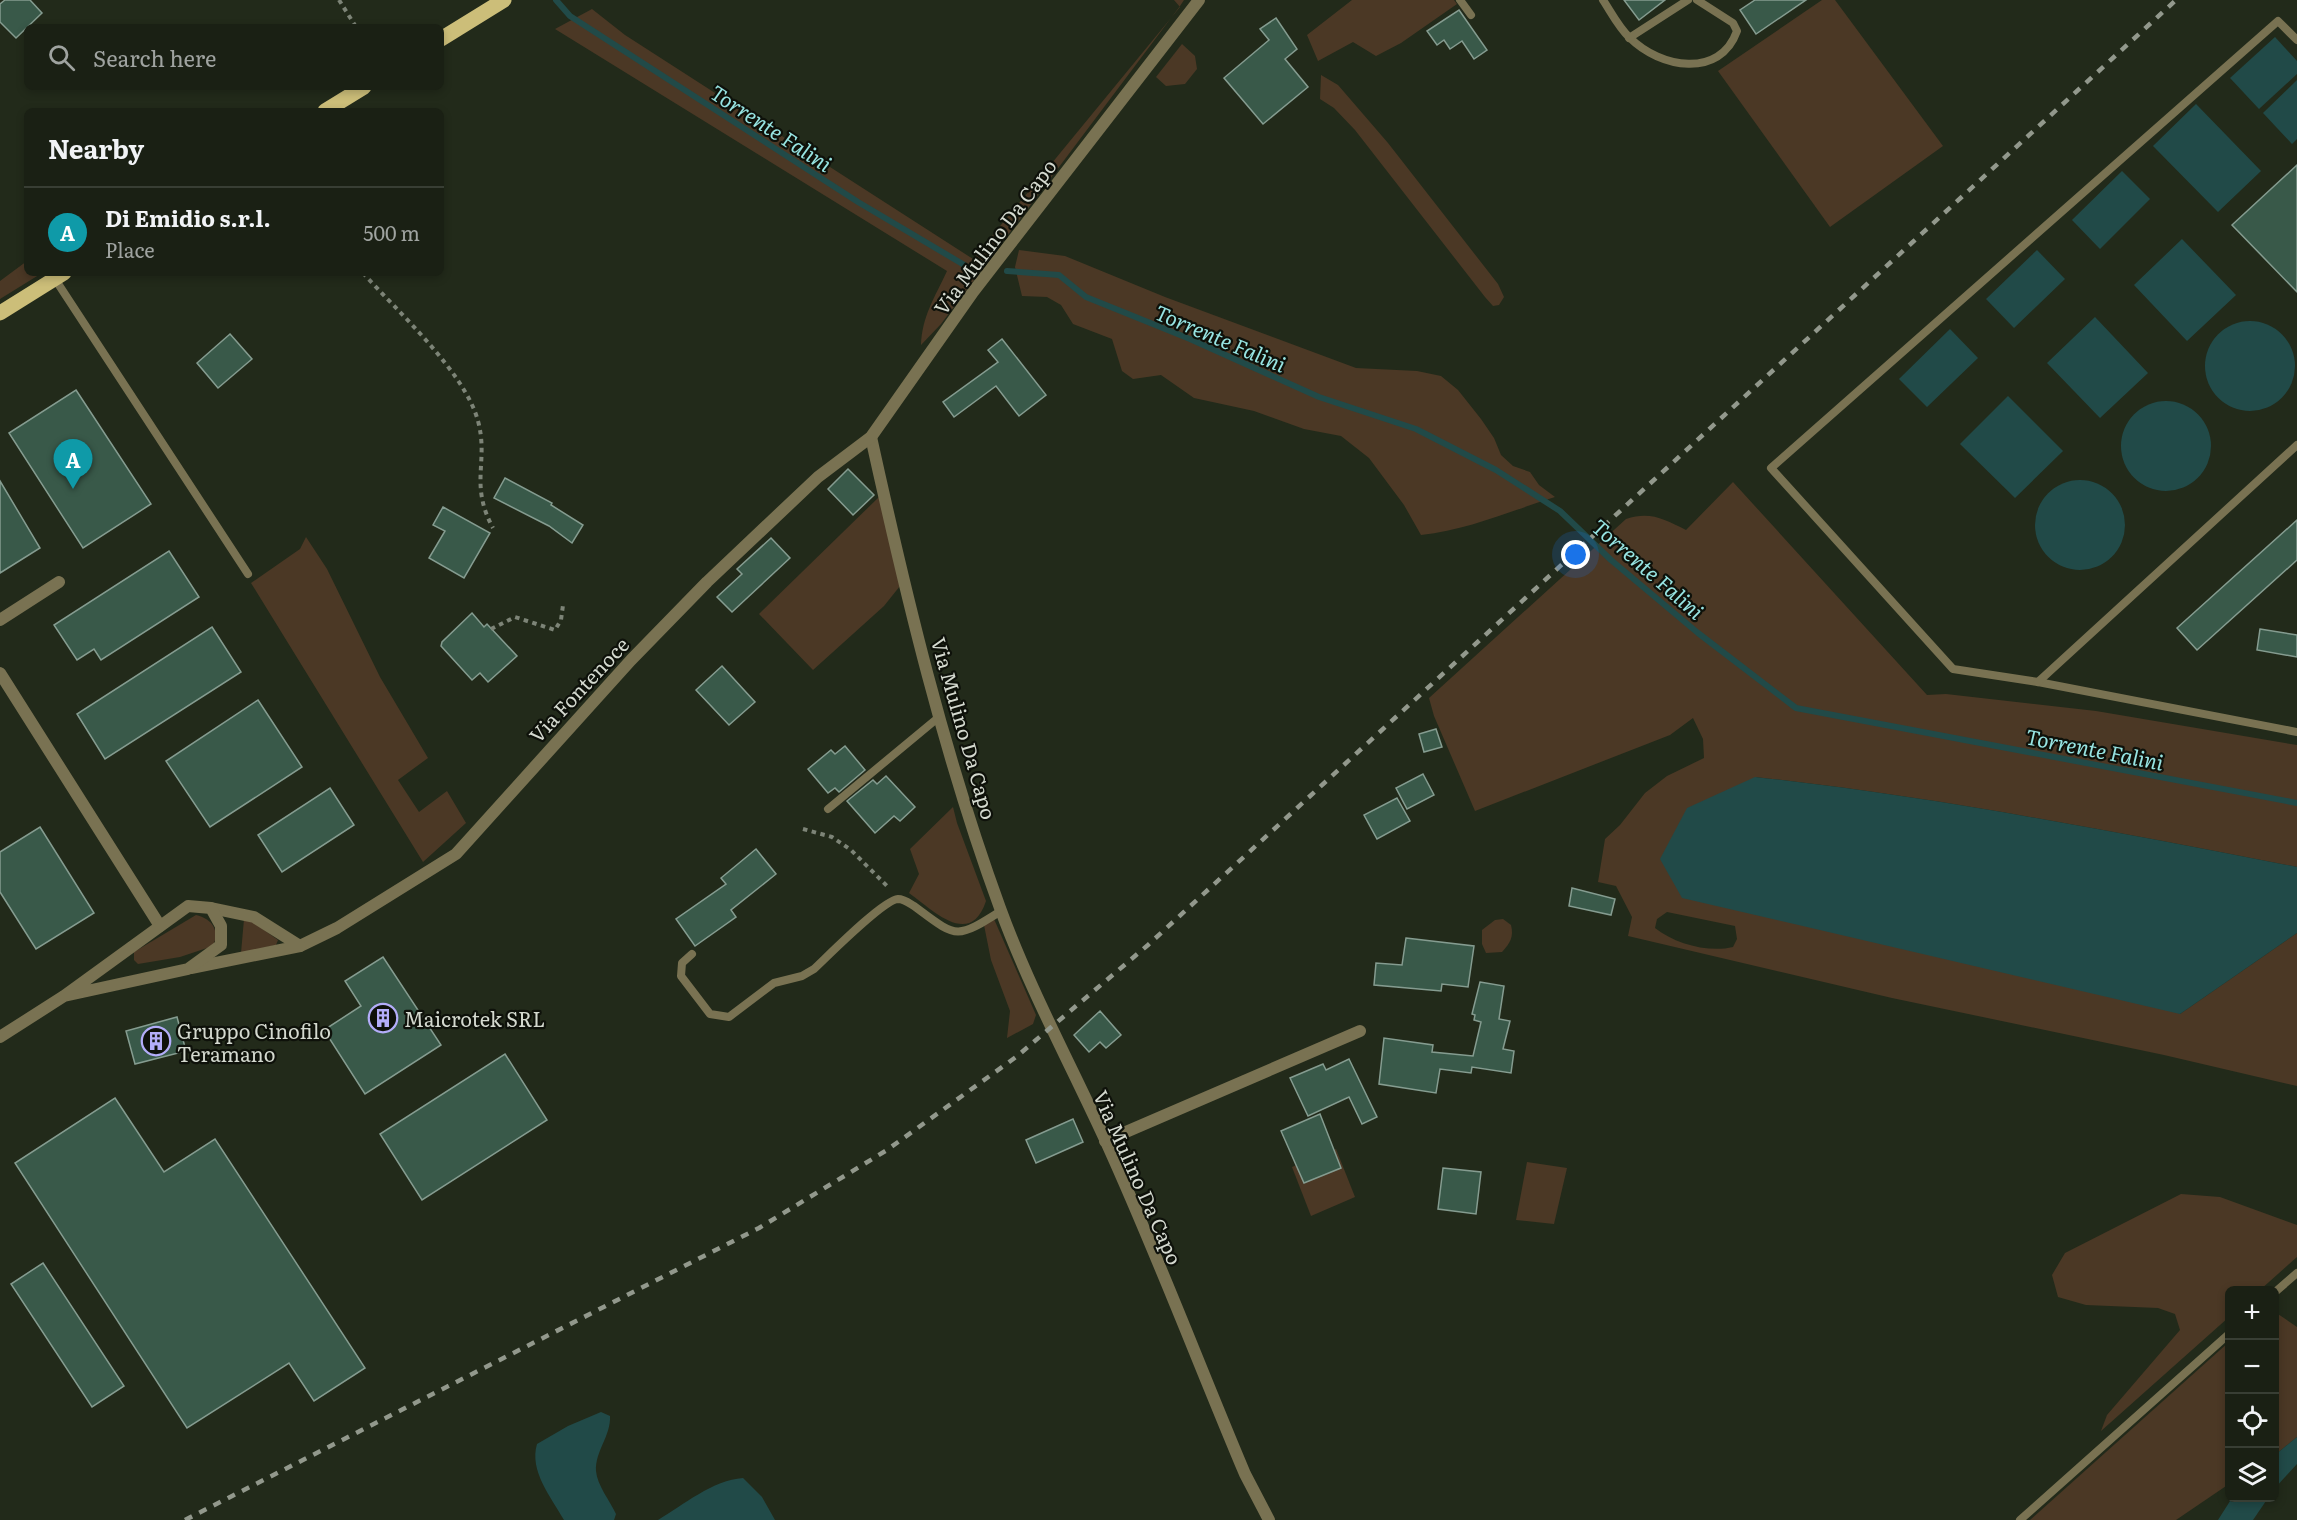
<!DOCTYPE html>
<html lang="en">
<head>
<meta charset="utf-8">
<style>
	:root { --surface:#1a2014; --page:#272d22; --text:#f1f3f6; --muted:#9fa3a0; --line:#383e34; --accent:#8c9099 }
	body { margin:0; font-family:Literata,serif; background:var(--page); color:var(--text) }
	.controls { position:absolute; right:18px; bottom:18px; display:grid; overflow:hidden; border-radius:9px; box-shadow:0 3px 9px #0003 }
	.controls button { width:54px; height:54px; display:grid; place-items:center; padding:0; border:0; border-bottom:2px solid var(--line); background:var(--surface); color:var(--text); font:30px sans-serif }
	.you { position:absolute; left:1576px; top:555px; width:21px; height:21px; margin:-15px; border:4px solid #fff; border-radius:50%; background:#1a73e8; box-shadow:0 0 0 9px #1a73e833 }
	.badge { display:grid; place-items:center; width:39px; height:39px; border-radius:50%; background:var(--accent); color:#fff; font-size:20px; font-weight:700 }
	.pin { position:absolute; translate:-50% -50px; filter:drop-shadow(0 2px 3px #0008) }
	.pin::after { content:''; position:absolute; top:32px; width:21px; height:18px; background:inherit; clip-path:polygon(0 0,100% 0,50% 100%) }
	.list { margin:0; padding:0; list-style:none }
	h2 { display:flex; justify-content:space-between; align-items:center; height:78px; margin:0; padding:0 24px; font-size:26px }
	h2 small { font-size:20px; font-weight:400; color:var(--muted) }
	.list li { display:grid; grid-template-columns:39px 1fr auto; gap:18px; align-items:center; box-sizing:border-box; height:90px; padding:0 24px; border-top:2px solid var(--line) }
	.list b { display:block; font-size:22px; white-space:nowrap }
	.list p { margin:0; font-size:20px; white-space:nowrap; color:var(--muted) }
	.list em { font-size:20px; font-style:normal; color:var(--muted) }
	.icon { flex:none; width:33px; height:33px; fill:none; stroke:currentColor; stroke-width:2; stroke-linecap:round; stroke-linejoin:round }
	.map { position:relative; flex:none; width:2297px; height:1520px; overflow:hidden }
	.search { position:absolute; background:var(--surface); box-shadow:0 3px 9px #0003; left:24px; top:24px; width:420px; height:66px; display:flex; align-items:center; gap:15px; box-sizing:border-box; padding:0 21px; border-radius:9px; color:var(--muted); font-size:22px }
	.panel { position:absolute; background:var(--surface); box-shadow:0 3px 9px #0003; left:24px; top:108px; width:420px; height:168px; border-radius:9px }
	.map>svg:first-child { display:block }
</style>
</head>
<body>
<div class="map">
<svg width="2297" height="1520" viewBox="0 0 2297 1520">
	<rect width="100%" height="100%" fill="#222a1a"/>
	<g fill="#4b3825" fill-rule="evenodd">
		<path d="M1174,0H1184L1180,6L941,324L921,345C922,316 935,297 947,271L555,29L592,9L625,35L973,259L1180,7Z"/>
		<path d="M1352,0H1454L1457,4L1401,43L1376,56L1353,42L1318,61L1307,35Z"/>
		<path d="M1822,0H1835L1943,146L1830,227L1718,71Z"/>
		<path d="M1182,44L1195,56L1197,69L1185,84L1166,86L1156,77Z"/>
		<path d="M1321,75L1338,85L1388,143L1498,284L1504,297L1499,305L1493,306L1485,297L1355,130L1334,108L1320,99Z"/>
		<path d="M1019,250L1065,256L1165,297L1356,368L1417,371L1441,376L1458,390L1481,419L1494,438L1501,455L1513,466L1530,472L1539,485L1555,497C1510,511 1468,530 1421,535L1404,505L1369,458L1341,436L1304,429L1254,411L1194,398L1161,375L1133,379L1122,371L1112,339L1073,324L1061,305L1047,297L1022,296L1015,267Z"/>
		<path d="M27,261V273H42L0,299V281Z"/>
		<path d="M1733,482L1927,695L1946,694L2096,711L2297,745V867C2117,832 1937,797 1755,777L2180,1014L2297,933V1086L2164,1055L1892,998L1628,936L1632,917L1616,886L1598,882L1605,839L1620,825L1645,793L1667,776L1704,758L1703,739L1693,718L1670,735L1475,811L1434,716L1429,698L1626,519C1650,511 1664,519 1686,530ZM1667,912L1735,926L1737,939L1733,947C1709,953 1675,944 1655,928L1657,919Z"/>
		<path d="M880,496L900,586L884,606L813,670L759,614Z"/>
		<path d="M306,537L327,569L380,677L428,758L398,780L419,812L447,791L466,823L423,862L251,583L300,549Z"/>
		<path d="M953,807L957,823L986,901C970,949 933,910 909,893L919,874L910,849Z"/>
		<path d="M196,915C212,919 220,930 213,946L180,957L138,964L134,960V952Z"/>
		<path d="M244,919L250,920L278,940L276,945L241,953Z"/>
		<path d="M994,919L1036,1015L1033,1024L1007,1038L1010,1011L991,960L984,925Z"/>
		<path d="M1503,919L1511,925C1514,937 1510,943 1502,952L1486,953L1482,944V930L1495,920Z"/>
		<path d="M1336,1149L1355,1197L1311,1216L1292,1167Z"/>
		<path d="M1527,1162L1567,1168L1554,1224L1516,1220Z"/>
		<path d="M2181,1194L2220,1197L2297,1225V1257L2260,1290H2230L2229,1317L2101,1431L2107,1415L2180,1330L2175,1314L2158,1308L2086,1305L2058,1297L2052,1275L2065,1253Z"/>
		<path d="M2275,1312L2297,1327V1437L2275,1455Z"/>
		<path d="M2229,1342V1484L2176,1520H2030Z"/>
	</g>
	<g fill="#214a48">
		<path d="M2275,37L2297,61V74L2259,109L2230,78Z"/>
		<path d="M2297,80V139L2292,144L2263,113Z"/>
		<path d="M2196,104L2261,171L2218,212L2153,146Z"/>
		<path d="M2122,171L2150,199L2100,249L2072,220Z"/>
		<path d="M2182,239L2236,295L2187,341L2134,285Z"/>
		<path d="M2037,250L2065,279L2014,328L1986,299Z"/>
		<path d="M2095,317L2148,373L2100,418L2047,363Z"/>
		<circle cx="2250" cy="366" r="45"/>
		<path d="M1950,329L1978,358L1927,407L1899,379Z"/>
		<path d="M2008,396L2063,451L2015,498L1960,444Z"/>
		<circle cx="2166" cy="446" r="45"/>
		<circle cx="2080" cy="525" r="45"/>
		<path d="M1755,777C1937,797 2117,832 2297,867V933L2180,1014L1682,898L1660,859L1687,808Z"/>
		<path d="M601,1412L610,1416C611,1436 595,1451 596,1471C597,1485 610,1501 616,1514L614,1520H564C551,1497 529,1471 537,1444L568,1426Z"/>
		<path d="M2297,1437V1464L2275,1488V1455Z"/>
		<path d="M743,1478L762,1497L775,1520H658C683,1505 713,1480 743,1478Z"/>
		<path d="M2232,1498H2268L2253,1520H2218Z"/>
	</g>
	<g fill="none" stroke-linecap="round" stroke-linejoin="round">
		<g stroke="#214a48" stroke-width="6">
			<path d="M556,0L570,16L858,202L971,269L977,270"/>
			<path d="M1007,271L1059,275L1086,297L1190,339L1319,397L1416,429L1496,470L1560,511L1611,560L1698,633L1796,708L2297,803"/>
		</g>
	</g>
	<g fill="#395949" stroke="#859c90" stroke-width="1.5">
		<path d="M5,0H30L42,13L16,38L0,22V4Z"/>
		<path d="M1624,0H1665L1639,20Z"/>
		<path d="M1755,0H1806L1756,34L1740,10Z"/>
		<path d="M1459,10L1487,50L1474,59L1462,41L1450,49L1444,40L1437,45L1427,31Z"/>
		<path d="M1276,18L1297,49L1285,59L1308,87L1263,124L1224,78L1269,40L1260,29Z"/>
		<path d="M2297,165V292L2232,225Z"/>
		<path d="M230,334L252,359L218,388L197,363Z"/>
		<path d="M1002,339L1046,395L1019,416L996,386L954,417L943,402L998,362L988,350Z"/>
		<path d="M76,390L151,504L83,548L9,433Z"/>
		<path d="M848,469L874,495L853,515L828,489Z"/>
		<path d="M505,478L552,503L551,505L583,525L572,543L549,526L494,498Z"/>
		<path d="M0,481L40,548L0,573Z"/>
		<path d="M443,507L490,533L464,578L429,558L445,531L433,525Z"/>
		<path d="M2297,520V560L2197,650L2177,628Z"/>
		<path d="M771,538L790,558L732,612L717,597L742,574L737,569Z"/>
		<path d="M169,551L199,597L101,660L94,649L77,660L54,625Z"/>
		<path d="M472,613L484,627L487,624L517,656L488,682L480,673L472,680L441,646L442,642Z"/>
		<path d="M212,627L241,672L105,759L77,714Z"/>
		<path d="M2260,629L2297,635V657L2257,650Z"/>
		<path d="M722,666L755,702L729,725L696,690Z"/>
		<path d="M258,700L302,767L210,827L166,761Z"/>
		<path d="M1436,729L1442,747L1424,752L1419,734Z"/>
		<path d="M845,746L865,770L839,792L835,788L828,793L808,769L831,750L835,754Z"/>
		<path d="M1423,774L1434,795L1407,809L1396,788Z"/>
		<path d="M886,776L915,807L900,821L894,816L875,833L847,801L873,780L877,784Z"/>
		<path d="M330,788L354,825L282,872L258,835Z"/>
		<path d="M1397,798L1410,821L1377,839L1364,815Z"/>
		<path d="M40,827L94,913L36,949L0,892V852Z"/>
		<path d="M756,849L776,874L731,910L736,917L695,946L676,919L726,884L721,878Z"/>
		<path d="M1572,888L1615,899L1611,915L1569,906Z"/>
		<path d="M1406,938L1474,946L1468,987L1442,984L1441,991L1374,985L1376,963L1402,965Z"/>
		<path d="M383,957L441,1045L365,1094L324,1030L361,1006L345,981Z"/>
		<path d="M1480,982L1504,986L1499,1019L1510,1021L1503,1049L1514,1051L1511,1073L1472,1067L1471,1073L1440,1069L1436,1093L1379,1084L1384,1038L1433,1045L1432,1052L1473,1056L1481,1022L1474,1020L1475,1015L1472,1014Z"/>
		<path d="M1100,1011L1121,1035L1106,1048L1100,1042L1089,1052L1074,1035Z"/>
		<path d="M177,1017L186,1051L135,1064L126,1031Z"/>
		<path d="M505,1054L547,1120L422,1200L380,1134Z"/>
		<path d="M1349,1059L1377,1117L1362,1124L1349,1097L1308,1116L1290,1078L1323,1064L1326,1070Z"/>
		<path d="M115,1098L164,1172L215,1139L365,1368L314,1401L289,1363L187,1428L15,1163Z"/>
		<path d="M1320,1114L1341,1168L1304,1183L1281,1131Z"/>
		<path d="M1073,1119L1083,1142L1036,1163L1026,1140Z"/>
		<path d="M1443,1168L1481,1172L1476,1214L1438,1209Z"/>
		<path d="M43,1263L124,1386L92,1407L11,1284Z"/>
	</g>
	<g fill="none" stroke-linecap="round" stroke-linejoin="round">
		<g stroke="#7d8477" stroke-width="4" stroke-dasharray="4.5 4.5" stroke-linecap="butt">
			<path d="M339,0L356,27"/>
			<path d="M363,273C397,311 465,372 478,421C489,462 469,484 493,528"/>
			<path d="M491,629L515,617L555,630L561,620L563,605"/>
			<path d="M803,829L832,837L851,850L889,888"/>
		</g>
		<g stroke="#797252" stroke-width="8">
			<path d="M1460,0L1471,15"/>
			<path d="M1603,0C1611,12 1619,28 1630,38C1660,68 1720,79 1737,31L1733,23L1697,0"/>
			<path d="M1629,38L1688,0"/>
			<path d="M2297,40L2278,21L1771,468L1953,669L2038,682L2297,732"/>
			<path d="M55,279L248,574"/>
			<path d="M2038,682L2297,445"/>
			<path d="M828,809L939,717"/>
			<path d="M692,954L682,963L681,976L710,1014L729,1017L774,983L802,976L814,969C827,957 883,900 898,899C904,899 909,903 914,906C957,938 955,940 1001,911"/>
			<path d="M2274,1293L2297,1273"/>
			<path d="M2020,1520L2230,1333"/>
		</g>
		<g stroke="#797252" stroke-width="12">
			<path d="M871,437C906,596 944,755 1000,908C1030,990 1072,1067 1108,1146C1157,1254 1199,1365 1245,1474L1269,1520"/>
			<path d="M0,620L59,582"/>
			<path d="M0,673L160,926"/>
			<path d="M300,946L337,928L456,854L631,660L707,582L818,477L871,437L973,292L1199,0"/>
			<path d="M191,968L300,946L254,917L211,908"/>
			<path d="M0,1037L64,996L188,906L211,908L221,926V945L188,969L64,996"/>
			<path d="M1105,1141L1360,1031"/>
		</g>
		<g stroke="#ccbe79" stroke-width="15">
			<path d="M441,39L504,0"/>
			<path d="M325,111L364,87"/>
			<path d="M0,313L64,273"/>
		</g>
		<path stroke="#92988c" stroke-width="4.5" stroke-dasharray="8 8" stroke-linecap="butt" d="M185,1520L759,1228L887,1150L1016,1057L1148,945L2176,0"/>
	</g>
	<defs>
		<g id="building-ring" transform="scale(1.5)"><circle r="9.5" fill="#0e110a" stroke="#b3adf9" stroke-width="1.5"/><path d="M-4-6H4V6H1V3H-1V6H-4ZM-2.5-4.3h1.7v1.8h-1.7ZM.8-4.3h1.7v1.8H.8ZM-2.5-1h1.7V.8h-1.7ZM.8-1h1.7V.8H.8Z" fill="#b3adf9"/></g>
	</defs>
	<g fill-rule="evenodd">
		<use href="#building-ring" x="383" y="1018"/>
		<use href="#building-ring" x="156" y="1041"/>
	</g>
	<g text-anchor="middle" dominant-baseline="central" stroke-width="4.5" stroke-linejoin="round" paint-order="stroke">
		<g font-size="20" fill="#d4d9cf" stroke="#0e110a">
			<text transform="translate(994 236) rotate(-53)">Via Mulino Da Capo</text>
			<text transform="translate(578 689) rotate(-47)">Via Fontenoce</text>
			<text transform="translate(965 728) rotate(74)">Via Mulino Da Capo</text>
			<text transform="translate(1139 1177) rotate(66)">Via Mulino Da Capo</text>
		</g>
		<g font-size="20" fill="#d4d9cf" stroke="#0e110a" text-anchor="start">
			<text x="404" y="1018">Maicrotek SRL</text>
			<text x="177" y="1030">Gruppo Cinofilo<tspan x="177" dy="23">Teramano</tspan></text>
		</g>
		<g font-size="21" font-style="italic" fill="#97e4e2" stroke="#0e110a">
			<text transform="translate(772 127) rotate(33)">Torrente Falini</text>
			<text transform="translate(1221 337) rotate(23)">Torrente Falini</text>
			<text transform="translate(1649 568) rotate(41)">Torrente Falini</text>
			<text transform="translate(2095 748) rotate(11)">Torrente Falini</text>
		</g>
	</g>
</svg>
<div class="controls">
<button>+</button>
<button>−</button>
<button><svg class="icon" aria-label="locate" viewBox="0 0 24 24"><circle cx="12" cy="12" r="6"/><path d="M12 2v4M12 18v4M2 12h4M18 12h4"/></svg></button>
<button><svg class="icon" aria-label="layers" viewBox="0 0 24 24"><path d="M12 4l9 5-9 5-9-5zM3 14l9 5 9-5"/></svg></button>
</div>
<div class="you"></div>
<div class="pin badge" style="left:73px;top:489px;background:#0f9aa8">A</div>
<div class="search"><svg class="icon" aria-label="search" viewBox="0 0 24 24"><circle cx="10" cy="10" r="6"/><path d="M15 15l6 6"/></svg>Search here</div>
<section class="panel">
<h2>Nearby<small></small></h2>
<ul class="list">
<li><span class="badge" style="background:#0f9aa8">A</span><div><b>Di Emidio s.r.l.</b><p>Place</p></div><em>500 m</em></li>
</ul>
</section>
</div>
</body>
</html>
